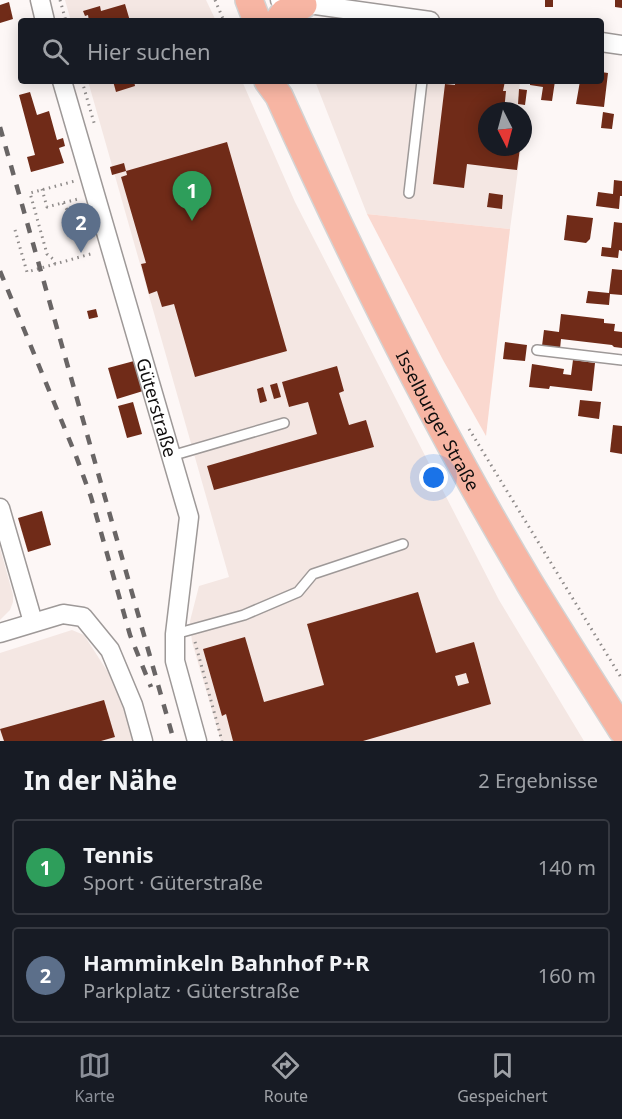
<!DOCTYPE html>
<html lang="de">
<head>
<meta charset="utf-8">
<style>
	:root { --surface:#171b24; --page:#20242c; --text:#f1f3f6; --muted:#9ea1a6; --line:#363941; --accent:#8c9099 }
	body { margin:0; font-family:"Noto Sans",sans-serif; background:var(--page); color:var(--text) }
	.compass { position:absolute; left:478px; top:102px; width:54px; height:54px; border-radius:50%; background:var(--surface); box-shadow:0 3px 15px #0003; rotate:174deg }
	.you { position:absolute; left:434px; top:478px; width:21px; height:21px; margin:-15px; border:4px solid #fff; border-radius:50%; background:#1a73e8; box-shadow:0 0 0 9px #1a73e833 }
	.badge { display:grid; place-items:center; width:39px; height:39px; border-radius:50%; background:var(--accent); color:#fff; font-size:20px; font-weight:700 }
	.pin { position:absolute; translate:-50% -50px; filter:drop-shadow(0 2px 3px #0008) }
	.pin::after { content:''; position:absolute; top:32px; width:21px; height:18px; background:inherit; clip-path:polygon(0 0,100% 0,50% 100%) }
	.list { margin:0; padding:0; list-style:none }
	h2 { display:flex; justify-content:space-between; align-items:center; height:78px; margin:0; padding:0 24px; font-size:26px }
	h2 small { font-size:20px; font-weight:400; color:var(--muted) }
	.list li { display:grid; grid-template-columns:39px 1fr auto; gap:18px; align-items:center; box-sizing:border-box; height:96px; margin:0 12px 12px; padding:0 12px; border:2px solid var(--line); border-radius:6px }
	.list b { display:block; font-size:22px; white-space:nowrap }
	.list p { margin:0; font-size:20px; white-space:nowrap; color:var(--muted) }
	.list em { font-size:20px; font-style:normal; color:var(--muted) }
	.icon { flex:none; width:33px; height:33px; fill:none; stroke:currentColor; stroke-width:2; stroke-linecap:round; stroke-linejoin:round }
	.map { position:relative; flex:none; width:622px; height:741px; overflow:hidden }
	.search { position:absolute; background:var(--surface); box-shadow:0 3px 15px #0003; left:18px; right:18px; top:18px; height:66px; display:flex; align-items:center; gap:15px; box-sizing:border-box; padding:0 21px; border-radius:6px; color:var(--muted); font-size:22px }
	.sheet { height:294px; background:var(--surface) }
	nav { display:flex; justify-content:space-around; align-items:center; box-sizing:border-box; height:84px; border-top:2px solid var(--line); background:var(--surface); font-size:16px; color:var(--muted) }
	nav a { display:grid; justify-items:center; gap:3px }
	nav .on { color:var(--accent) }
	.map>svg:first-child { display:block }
</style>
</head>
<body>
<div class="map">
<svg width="622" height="741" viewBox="0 0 622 741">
	<rect width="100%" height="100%" fill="#fdf7f6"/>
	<g fill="#f4e7e3">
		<path d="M65,0H206L216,21H71Z"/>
		<path d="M88,81H242L295,202L499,600L584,741H221L192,642L190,621L199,586L229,577Z"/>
		<path d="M315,81H520L517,111H487V147L521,148L510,229L367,214Z"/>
		<path d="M0,548L13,595V602L10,610L0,620Z"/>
		<path d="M72,630L84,635L113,680L124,707L134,741H0V653Z"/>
	</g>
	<path fill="#fad8cf" d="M367,214L510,229L486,436L443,360Z"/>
	<g fill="#702b18" fill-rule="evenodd">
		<rect x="545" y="0" width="8" height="7"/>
		<path d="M615,0H622V8L615,7Z"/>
		<path d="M9,2L13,19L0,23V5Z"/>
		<path d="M125,4L130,21H89L88,15L85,16L83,11L100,6L101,11Z"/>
		<path d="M601,72L608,73L604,107L576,104L580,81H601Z"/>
		<path d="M113,81H134L135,86L116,92Z"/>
		<path d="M455,81H505L503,91H506L504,111H487V147L520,148L517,170L467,164L464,188L433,184L445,84L455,85Z"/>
		<path d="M530,81H555L552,101L541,100L543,87L530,85Z"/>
		<path d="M519,89L527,90L525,105L518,104Z"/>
		<path d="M30,92L37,115L49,111L57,140L63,138L65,146L59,148L64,163L31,172L27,157L35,155L19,95Z"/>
		<path d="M603,112L614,114L612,129L601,128Z"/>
		<path d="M227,142L287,351L195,377L174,304L162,307L157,291L149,294L141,264L146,263L121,177L127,175L126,171Z"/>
		<path d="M124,163L126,171L112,175L110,167Z"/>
		<path d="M614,180L622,181V196H620L619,209L596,206L598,192L613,194Z"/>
		<path d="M489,193L503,195L502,209L487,207Z"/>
		<path d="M567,215L593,218L590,239L586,243L564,240Z"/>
		<path d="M614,222L622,223V251L619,250L618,258L601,256L602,247L611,248Z"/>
		<path d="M612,269L622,270V295L610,294L609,305L586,303L588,291L609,293Z"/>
		<path d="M96,309L98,317L89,319L87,311Z"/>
		<path d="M561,314L604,319V323L615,324L614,331L622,332V348L614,347L612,345L561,339L560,349L542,346L544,330L559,332Z"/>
		<path d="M505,342L527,345L525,361L503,359Z"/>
		<path d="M573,360L595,363L592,391L550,386L549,389L529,387L532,364L564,369L563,374L571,375Z"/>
		<path d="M134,361L143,391L117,399L108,368Z"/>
		<path d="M337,366L344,391L339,393L349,425L366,420L374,447L214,490L207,466L317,434L308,402L289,407L282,382Z"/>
		<path d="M277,383L281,397L274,399L270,385Z"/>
		<path d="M263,387L267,401L260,403L257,389Z"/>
		<path d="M580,400L601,402L599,419L578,416Z"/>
		<path d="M133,402L142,434L127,438L118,406Z"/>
		<path d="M613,425L622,426V454L610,452Z"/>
		<path d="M42,511L51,545L28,552L18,518Z"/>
		<path d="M418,592L436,653L474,642L491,704L363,741H233L226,714L222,716L203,649L245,637L264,702L324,685L307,624ZM466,673L469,683L458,686L455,676Z"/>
		<path d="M104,700L115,737L101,741H4L0,729Z"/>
	</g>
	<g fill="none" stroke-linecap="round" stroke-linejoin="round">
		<g stroke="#9e9998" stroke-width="12">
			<g id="lane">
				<path d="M409,193L422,81"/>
				<path d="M537,350L622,360"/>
				<path d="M171,456L284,423"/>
				<path d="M175,634L244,615L298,592L313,574L403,544"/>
			</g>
		</g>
		<g stroke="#9e9998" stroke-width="21">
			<g id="street">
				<path d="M40,0L45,21"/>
				<path d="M280,0L430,21"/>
				<path d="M601,42L622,45"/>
				<path id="s1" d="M62,81L189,517L175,634V661L197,741"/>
				<path d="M0,508L33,622"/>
				<path d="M0,633L63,614L83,617L110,650L133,705L143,741"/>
			</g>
		</g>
		<g stroke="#d4d4d4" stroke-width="30">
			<g id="primary">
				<path d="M249,0L257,21"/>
				<path d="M278,21L284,13L303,5"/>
				<path id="s2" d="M268,81L279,96C354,263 436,427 530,584C560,633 591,681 622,730"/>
			</g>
		</g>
		<g stroke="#8f8b8a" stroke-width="3" stroke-dasharray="1.5 4.5" stroke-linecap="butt">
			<path d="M60,0L66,21"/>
			<path d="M215,0L224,21"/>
			<path d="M82,81L95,126"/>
			<path d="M42,189L47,207L78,199L77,197"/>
			<path d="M63,203L69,213"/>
			<path d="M15,230L27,272L94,253"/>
			<path d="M55,264L53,259L47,254L30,193L75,181"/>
			<path d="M469,429L622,679"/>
			<path d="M195,642L222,741"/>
		</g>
		<use href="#lane" stroke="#fff" stroke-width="9"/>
		<use href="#street" stroke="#fff" stroke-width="18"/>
		<use href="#primary" stroke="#f7b5a3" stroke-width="27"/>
		<g stroke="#696565" stroke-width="4.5" stroke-dasharray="10 10" stroke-linecap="butt">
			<path d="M0,127L174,741"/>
			<path d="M0,271L76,456L91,497L130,635L151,687"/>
		</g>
	</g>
	<g text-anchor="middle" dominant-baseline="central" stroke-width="6" stroke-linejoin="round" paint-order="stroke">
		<g font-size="18" fill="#100e0e" stroke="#fdf7f6">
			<text stroke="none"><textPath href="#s1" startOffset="340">Güterstraße</textPath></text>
			<text stroke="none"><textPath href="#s2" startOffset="380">Isselburger Straße</textPath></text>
		</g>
	</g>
</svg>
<svg class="compass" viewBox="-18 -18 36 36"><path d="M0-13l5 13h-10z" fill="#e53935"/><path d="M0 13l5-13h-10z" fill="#9ea1a6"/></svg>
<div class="you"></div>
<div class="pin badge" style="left:192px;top:221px;background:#2e9e5b">1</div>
<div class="pin badge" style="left:81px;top:253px;background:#5c6f8a">2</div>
<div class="search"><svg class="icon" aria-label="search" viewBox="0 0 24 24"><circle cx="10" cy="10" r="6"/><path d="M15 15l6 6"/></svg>Hier suchen</div>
</div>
<section class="sheet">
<h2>In der Nähe<small>2 Ergebnisse</small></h2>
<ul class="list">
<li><span class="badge" style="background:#2e9e5b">1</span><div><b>Tennis</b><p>Sport · Güterstraße</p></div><em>140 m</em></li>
<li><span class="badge" style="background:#5c6f8a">2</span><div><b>Hamminkeln Bahnhof P+R</b><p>Parkplatz · Güterstraße</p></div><em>160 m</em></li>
</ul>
</section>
<nav>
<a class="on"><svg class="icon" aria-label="map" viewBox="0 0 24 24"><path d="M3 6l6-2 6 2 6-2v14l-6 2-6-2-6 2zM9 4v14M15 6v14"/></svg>Karte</a>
<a><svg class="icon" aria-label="directions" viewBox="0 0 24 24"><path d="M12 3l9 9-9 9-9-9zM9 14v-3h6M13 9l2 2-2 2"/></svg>Route</a>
<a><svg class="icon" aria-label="saved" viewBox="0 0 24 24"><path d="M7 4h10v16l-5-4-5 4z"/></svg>Gespeichert</a>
</nav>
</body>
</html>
